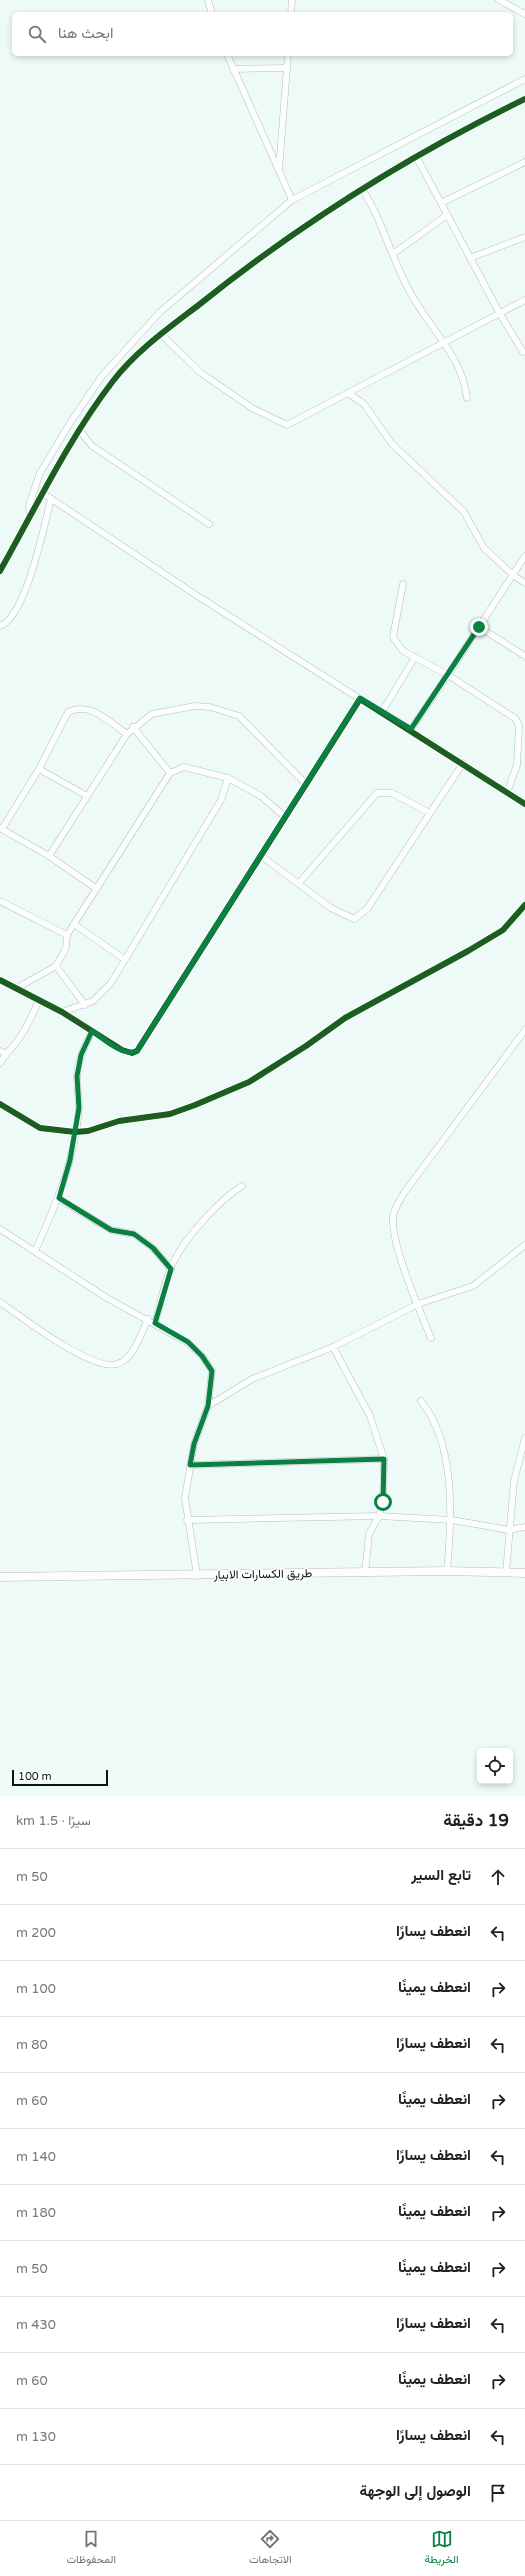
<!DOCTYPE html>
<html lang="ar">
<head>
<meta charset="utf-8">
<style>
	:root { --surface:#fff; --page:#f2f2f2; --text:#202124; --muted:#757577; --line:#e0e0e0; --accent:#0b8043 }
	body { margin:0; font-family:"Varela Round",Vazirmatn,sans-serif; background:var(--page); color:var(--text); direction:rtl }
	.controls { position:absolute; right:12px; bottom:12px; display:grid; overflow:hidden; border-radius:6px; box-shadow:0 2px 6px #0003 }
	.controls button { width:36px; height:36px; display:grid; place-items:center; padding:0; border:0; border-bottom:1px solid var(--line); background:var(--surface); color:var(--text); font:20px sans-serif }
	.scale { position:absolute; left:12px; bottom:10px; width:96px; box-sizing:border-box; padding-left:4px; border:2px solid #0c1514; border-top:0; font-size:11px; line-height:14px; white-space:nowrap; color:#0c1514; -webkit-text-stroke:3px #fff; paint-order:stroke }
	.stop { position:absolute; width:12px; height:12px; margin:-9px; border:3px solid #0b8043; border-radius:50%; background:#fff }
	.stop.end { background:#0b8043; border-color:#fff; box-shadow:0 1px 4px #0008 }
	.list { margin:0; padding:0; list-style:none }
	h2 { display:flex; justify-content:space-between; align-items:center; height:52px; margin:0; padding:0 16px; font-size:17px }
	h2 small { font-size:13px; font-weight:400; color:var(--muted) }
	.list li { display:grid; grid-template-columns:26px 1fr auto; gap:12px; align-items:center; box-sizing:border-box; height:56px; padding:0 16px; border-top:1px solid var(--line) }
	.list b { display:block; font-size:15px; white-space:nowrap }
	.list em { font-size:13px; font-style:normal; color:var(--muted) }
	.icon { flex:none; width:22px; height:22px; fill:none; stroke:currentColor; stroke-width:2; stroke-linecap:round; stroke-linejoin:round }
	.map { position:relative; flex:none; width:525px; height:1796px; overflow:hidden; direction:ltr }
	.search { position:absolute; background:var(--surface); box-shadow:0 2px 6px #0003; left:12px; right:12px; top:12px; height:44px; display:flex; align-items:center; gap:10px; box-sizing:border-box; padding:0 14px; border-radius:6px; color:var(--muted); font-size:15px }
	.sheet { height:724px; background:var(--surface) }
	nav { display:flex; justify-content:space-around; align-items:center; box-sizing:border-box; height:56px; border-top:1px solid var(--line); background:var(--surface); font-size:11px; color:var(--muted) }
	nav a { display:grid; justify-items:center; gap:2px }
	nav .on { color:var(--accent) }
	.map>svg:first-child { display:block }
</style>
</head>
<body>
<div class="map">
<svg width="525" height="1796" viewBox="0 0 525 1796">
	<rect width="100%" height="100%" fill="#eefaf8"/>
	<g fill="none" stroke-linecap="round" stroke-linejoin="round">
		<g stroke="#b4bebd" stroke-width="7">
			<g id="street">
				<path d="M208,0L212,14"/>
				<path d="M499,0L525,14"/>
				<path d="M291,14L292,0"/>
				<path d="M227,54L292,200"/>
				<path d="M233,69L287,68"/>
				<path d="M417,158L500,314L523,352"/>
				<path d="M279,170L288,54"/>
				<path d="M362,189C383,221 391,258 410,292C429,328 462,355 467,398"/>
				<path d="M441,203L525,162"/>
				<path d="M393,254L447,215"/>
				<path d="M470,258L525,237"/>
				<path d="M161,334L201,373L252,408L287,425L525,300"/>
				<path d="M348,393L364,404L392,444L464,512L484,548L513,575L525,583"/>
				<path d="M80,431L92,446L209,524"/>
				<path d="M44,494L196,595L360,699"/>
				<path d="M30,518L29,505L40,473L70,423L102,376L160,312L292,200L525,79"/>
				<path d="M525,556L479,627L525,656"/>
				<path d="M0,571C36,507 69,438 113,381C137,350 170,327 200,304C300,224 410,155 525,99"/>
				<path d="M403,584L393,637L403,651L448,675L479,627"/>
				<path d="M0,626C26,617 44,526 51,499"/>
				<path d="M382,712L415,657"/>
				<path d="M133,727L170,773"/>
				<path d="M411,729L448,675L516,719L519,726L517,765L507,793"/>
				<path d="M39,769L87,796"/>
				<path d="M228,778L261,796L284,816"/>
				<path d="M0,828L49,856L97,889"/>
				<path d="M2,829L39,769L68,712C90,701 109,722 127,734"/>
				<path d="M260,855L331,908L354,919L367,909L463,763"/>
				<path d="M49,856L127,734L152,714L195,706L210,707L239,716L305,783"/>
				<path d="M299,883L377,793H392L430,813"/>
				<path d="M0,901L67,935"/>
				<path d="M74,924L124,959"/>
				<path d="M56,966L85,1005"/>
				<path d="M0,980L62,1012L122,1050L132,1053L137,1051L360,699L525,804"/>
				<path d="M17,988L56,966L66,948L67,935L74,924L170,773L184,767L228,778L221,800L111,983L93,1001L62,1012"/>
				<path d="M0,1051L6,1054C22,1039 30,1020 39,1000"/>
				<path d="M0,1063L6,1054"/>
				<path d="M0,1104L40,1128L75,1132L88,1131L119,1121L170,1114L195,1105L249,1082L306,1046L345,1018L468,951L503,930L525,905"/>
				<path d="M59,1199L111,1230L134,1234L153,1248L171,1269"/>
				<path d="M0,1229L107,1298L188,1343L202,1356L212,1371L208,1406"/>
				<path d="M35,1251C56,1205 75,1160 79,1108C79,1098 77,1088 77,1077C77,1061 85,1046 92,1031"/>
				<path d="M0,1302C21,1317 93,1372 117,1364C134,1359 141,1333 148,1319"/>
				<path d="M155,1323C161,1303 164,1280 174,1261C186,1237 219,1200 242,1186"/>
				<path d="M431,1338C420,1311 391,1245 393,1218C393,1209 400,1201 404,1193L525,1030"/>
				<path d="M333,1347L370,1416L384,1459"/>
				<path d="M421,1401C456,1444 452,1519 447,1571"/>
				<path d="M190,1465L384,1459L383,1502L379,1516L369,1534L365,1573"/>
				<path d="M187,1520L379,1516L452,1520L509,1530L525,1527"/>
				<path d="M506,1573L514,1481L525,1438"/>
				<path d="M197,1576L185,1498L194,1444L208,1406L252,1379L333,1347L418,1304L473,1286L525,1245"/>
			</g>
		</g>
		<g stroke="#b4bebd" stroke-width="9">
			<path id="secondary" d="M0,1577L447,1571L525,1573"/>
		</g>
		<use href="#street" stroke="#fcfefe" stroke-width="6"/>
		<use href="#secondary" stroke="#fcfefe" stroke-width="8"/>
		<g stroke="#fff" stroke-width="8">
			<g id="cycleway">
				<path d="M0,571C36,507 69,438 113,381C137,350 170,327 200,304C300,224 410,155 525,99"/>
				<path d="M0,980L62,1012L122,1050L132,1053L137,1051L360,699L525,804"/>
				<path d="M0,1104L40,1128L75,1132L88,1131L119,1121L170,1114L195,1105L249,1082L306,1046L345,1018L468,951L503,930L525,905"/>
			</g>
		</g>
		<use href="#cycleway" stroke="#1b5e20" stroke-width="6"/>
	</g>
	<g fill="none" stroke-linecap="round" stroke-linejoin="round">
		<path stroke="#0b8043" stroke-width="5" d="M383,1502L384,1459L190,1465L194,1444L208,1406L212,1371L202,1356L188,1342L155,1323L171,1269L153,1248L134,1234L111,1230L59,1198L70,1160L79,1108L77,1076L81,1055L92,1031C104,1039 123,1057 137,1051L360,698L411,729L479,627"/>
	</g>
	<g text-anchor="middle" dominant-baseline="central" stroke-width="3.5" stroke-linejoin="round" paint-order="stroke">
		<g font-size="12" fill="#0c1514" stroke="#fff">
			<text transform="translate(263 1574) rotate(-1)">طريق الكسارات الابيار</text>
		</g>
	</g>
</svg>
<div class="controls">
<button><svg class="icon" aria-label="locate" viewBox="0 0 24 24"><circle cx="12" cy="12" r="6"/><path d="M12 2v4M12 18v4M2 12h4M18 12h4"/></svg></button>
</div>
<div class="scale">100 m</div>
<div class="stop" style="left:383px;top:1502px"></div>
<div class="stop end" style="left:479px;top:627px"></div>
<div class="search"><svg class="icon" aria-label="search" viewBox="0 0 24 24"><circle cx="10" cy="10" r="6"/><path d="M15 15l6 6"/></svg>ابحث هنا</div>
</div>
<section class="sheet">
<h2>19 دقيقة<small>سيرًا · 1.5 km</small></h2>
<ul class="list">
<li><svg class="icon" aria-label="ahead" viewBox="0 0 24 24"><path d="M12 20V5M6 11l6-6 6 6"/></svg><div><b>تابع السير</b></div><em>50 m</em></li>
<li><svg class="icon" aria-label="left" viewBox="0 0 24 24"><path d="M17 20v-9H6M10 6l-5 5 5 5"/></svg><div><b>انعطف يسارًا</b></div><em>200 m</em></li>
<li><svg class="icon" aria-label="right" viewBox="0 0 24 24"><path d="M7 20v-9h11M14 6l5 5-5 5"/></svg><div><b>انعطف يمينًا</b></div><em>100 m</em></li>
<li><svg class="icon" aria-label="left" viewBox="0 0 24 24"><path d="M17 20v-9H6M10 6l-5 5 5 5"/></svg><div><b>انعطف يسارًا</b></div><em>80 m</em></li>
<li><svg class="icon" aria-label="right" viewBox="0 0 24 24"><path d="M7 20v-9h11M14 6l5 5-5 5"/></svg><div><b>انعطف يمينًا</b></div><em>60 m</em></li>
<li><svg class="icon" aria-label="left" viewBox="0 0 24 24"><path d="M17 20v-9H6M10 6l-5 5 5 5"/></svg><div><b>انعطف يسارًا</b></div><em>140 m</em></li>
<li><svg class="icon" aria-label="right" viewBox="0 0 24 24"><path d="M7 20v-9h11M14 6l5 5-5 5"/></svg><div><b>انعطف يمينًا</b></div><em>180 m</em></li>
<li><svg class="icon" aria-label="right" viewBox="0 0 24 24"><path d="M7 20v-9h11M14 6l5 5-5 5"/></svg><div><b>انعطف يمينًا</b></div><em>50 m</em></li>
<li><svg class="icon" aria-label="left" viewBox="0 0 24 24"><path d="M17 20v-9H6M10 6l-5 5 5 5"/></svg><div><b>انعطف يسارًا</b></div><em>430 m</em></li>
<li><svg class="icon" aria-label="right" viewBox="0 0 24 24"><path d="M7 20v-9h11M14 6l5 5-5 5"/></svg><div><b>انعطف يمينًا</b></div><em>60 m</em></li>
<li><svg class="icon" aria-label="left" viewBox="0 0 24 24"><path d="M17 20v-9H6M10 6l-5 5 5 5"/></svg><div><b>انعطف يسارًا</b></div><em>130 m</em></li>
<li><svg class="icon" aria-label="arrive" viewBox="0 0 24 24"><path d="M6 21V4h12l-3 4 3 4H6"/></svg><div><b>الوصول إلى الوجهة</b></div></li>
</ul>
</section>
<nav>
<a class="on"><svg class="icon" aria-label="map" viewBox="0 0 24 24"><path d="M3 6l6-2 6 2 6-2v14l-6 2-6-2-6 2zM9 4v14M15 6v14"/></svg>الخريطة</a>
<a><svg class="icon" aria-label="directions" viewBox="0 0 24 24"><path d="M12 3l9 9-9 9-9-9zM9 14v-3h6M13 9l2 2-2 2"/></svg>الاتجاهات</a>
<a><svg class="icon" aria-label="saved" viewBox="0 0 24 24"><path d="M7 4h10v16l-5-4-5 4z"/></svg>المحفوظات</a>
</nav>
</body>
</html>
